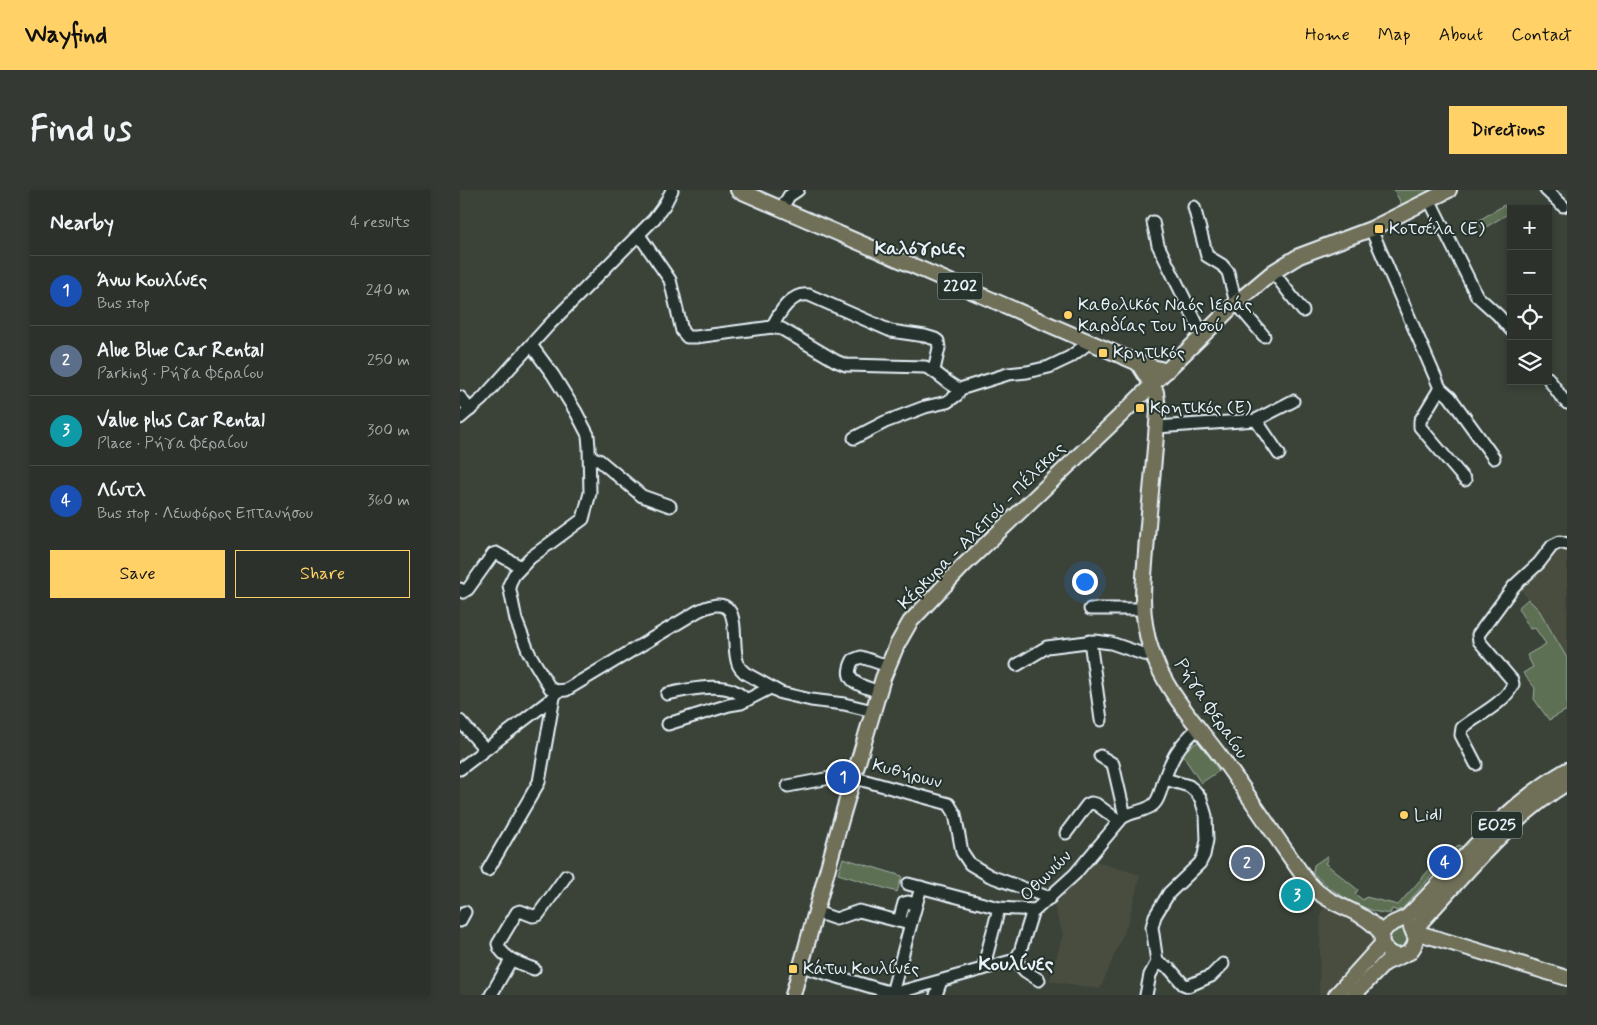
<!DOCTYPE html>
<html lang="en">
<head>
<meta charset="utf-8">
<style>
	:root { --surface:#2c322b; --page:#343a33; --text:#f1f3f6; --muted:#a6aaa9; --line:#484d47; --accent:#ffd166 }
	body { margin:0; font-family:Mynerve,sans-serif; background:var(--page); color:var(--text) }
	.controls { position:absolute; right:15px; top:15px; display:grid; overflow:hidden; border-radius:0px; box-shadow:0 2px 8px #0003 }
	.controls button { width:45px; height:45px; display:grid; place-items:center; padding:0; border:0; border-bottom:1px solid var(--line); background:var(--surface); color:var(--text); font:25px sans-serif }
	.you { position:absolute; left:624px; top:391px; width:18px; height:18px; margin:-12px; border:4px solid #fff; border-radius:50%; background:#1a73e8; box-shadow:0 0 0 8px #1a73e833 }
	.badge { display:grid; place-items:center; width:32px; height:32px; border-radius:50%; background:var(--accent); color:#fff; font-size:16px; font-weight:700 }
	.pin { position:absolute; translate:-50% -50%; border:2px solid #fff; box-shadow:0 1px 5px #0006 }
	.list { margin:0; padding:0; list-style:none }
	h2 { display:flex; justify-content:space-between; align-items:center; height:65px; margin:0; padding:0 20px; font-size:21px }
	h2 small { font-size:16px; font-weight:400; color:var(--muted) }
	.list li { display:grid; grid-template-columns:32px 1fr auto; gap:15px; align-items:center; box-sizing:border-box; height:70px; padding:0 20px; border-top:1px solid var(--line) }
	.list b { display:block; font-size:19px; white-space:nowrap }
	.list p { margin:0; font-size:16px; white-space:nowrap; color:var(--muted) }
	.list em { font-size:16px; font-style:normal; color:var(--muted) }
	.actions { display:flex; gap:10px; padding:15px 20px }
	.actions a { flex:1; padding:11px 0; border:1px solid var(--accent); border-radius:0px; text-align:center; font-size:18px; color:var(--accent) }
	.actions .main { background:var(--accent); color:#111 }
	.icon { flex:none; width:28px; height:28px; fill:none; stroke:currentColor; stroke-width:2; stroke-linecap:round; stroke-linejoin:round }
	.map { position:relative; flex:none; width:1107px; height:805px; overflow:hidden; border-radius:0px }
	header { display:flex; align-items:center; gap:30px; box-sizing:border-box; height:70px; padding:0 25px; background:var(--accent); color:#111 }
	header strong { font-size:24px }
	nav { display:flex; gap:28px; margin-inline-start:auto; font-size:18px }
	.intro { display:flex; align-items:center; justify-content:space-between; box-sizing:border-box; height:120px; padding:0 30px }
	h1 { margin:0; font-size:35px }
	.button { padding:12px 22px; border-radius:0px; background:var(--accent); color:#111; font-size:18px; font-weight:700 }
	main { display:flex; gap:30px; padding:0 30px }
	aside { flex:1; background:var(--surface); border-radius:0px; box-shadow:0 2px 8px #0003 }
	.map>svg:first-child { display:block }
</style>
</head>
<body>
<header>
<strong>Wayfind</strong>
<nav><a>Home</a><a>Map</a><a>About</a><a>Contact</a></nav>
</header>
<div class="intro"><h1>Find us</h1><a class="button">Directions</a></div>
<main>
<aside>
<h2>Nearby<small>4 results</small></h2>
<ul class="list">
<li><span class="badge" style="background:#1a4fb4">1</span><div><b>Άνω Κουλίνες</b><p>Bus stop</p></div><em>240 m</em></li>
<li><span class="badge" style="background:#5c6f8a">2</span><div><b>Alue Blue Car Rental</b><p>Parking · Ρήγα Φεραίου</p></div><em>250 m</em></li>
<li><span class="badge" style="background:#0f9aa8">3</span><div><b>Value plus Car Rental</b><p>Place · Ρήγα Φεραίου</p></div><em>300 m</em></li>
<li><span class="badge" style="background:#1a4fb4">4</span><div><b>Λίντλ</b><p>Bus stop · Λεωφόρος Επτανήσου</p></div><em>360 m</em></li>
</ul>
<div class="actions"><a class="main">Save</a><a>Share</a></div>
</aside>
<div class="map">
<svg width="1107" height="805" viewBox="0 0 1107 805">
	<rect width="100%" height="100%" fill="#3b4339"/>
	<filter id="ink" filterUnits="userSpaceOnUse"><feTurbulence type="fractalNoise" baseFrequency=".02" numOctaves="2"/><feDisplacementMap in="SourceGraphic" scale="10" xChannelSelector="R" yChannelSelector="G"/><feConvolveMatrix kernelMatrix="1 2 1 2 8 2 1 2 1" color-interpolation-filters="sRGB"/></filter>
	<g filter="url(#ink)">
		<g fill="#494e41">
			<path d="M1099,356L1107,359V468L1079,420L1068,409L1059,397Z"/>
			<path d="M634,671L680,685L668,732L640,799L590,791L603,744L594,715Z"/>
			<path d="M865,718L903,734L909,737L912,748L911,753L865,805H859L861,722Z"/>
		</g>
		<g fill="#5d7053" stroke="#a2b0a6">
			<path d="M934,0H981L944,19Z"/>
			<path d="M1044,15L1049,23L1023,39L1018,31Z"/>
			<path d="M1068,409L1079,420L1107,468V520L1089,530L1074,509L1075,498L1063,483L1073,477L1067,465L1086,454L1075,438L1070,439L1058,418Z"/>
			<path d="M739,551L759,581L741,593L721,563Z"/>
			<path d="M999,655L1003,658L974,683L942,719L936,721L934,719L931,720V723C912,727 864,698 853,682L854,675L867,666L868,670L865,673L898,700L895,704L903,710L906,707L938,715L977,671L981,673Z"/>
			<path d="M383,668L442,686L437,702L378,684Z"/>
			<circle cx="938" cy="748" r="9"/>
		</g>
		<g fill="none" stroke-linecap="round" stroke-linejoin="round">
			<g stroke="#e8f1f8" stroke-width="15">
				<g id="minor">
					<path d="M1086,0L1103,16"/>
					<path d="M970,11L1017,106L1038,125L1051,140"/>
					<path d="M734,17L747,66L762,75L768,82L776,113L804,146"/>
					<path d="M322,18L329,6L338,0"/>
					<path d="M693,32L698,55L743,146"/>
					<path d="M911,39L980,198L960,231V237L1005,290"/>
					<path d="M179,45L210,90L222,141L227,147H236L312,137L322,139L376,171L386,175L465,177C478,181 487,195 500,199L548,184L567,182L589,177L610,167L630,152"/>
					<path d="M813,82L843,121"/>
					<path d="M312,137C319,123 331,102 349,105L431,141L465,146L475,149L478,151L479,158L474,180"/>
					<path d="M71,155L93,185L116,222L128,245L129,257L130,303L123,329L70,368L54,385L49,395L56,430L69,463L90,498L96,501"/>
					<path d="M1088,188L1102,208L1107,213"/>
					<path d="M980,198L990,207L1034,268"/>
					<path d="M0,207L10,220"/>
					<path d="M0,228L22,209L89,135L194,29L205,14L212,0"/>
					<path d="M796,230L819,264"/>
					<path d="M697,237L796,230L833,211"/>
					<path d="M394,248L425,232L465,217L487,212L497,205L500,199"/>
					<path d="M130,267L139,270L182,306L210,316"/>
					<path d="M0,399L3,402L8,399L33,364L36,363L61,377"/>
					<path d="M630,419H683"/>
					<path d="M630,451L641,530"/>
					<path d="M557,475L587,457L635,451L651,453L683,464L694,465"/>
					<path d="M96,501L106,500L238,421C287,397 269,451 278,474C279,478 282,480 285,483L321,503L351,510L384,514L413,521"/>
					<path d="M419,502C401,495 381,493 393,470L401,467L428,476"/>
					<path d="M207,504C225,500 257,493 274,501C279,503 283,507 287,510"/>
					<path d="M0,531L25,559"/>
					<path d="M208,534L269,515L281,513L310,498"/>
					<path d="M640,566L653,574L665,626"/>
					<path d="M1016,574L1001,545L1002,538C1016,526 1046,513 1053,494L1052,490L1019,451L1018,445L1054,396L1079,373L1092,356L1100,352L1107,354"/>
					<path d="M0,579L94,507L96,503"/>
					<path d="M328,596L370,588L388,586L489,614L495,624L502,662L510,674L530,686L590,708"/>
					<path d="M606,643L627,615L631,613L636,614L659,631"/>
					<path d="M28,680L79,592L94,507"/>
					<path d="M448,694L539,718L575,720"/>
					<path d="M356,722L376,729L399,721L450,734"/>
					<path d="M0,731L5,722"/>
					<path d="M439,731L444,713L448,712L456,714"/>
					<path d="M555,770L565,781L579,790"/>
					<path d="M697,772L710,779L723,794L728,796L751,786L763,774"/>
					<path d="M341,776L425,801L436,803L555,770L560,762L572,723L615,684L662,628C671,621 686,622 694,614C700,608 701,598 704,590C712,567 719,555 737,539"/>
					<path d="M74,779C62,774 42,769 38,754L57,722L60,721L73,726L78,725L106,686"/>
					<path d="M523,779L539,718"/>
					<path d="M432,803L461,697"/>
					<path d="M31,805L51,770"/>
					<path d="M476,805L481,791"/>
					<path d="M686,805L690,785L697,772L692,737L695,726L709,703L740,673L744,665L747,650L746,626L741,609L735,601L729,596L705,589"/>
				</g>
			</g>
			<g stroke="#e8f1f8" stroke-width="18">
				<g id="major">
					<path d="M278,0L678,173L707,181"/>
					<path d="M678,173L696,202L698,219C695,267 689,314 686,362C684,386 681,410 685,434C692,488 732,528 763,570C792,610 818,651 847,691C851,695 854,699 858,702C880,720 906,721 922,745"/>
					<path d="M954,741L963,730C1007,682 1051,627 1107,593"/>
					<path d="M955,744H962L982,750L1107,788"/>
					<path d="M941,766C926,766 915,750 926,738C932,732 941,731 948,726C998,676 1044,616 1107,580"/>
					<path d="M333,805L381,630L423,488L437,455L450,432L503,376L659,227L776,113L813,82L839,66L911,39L989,0"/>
					<path d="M876,805L922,754"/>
					<path d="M894,805L925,773L950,762L954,756L956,749L951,737"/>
				</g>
			</g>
			<use href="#minor" stroke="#26332d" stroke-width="11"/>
			<use href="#major" stroke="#706f59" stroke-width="14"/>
		</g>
	</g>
	<g fill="#ffd166" stroke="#26332d" stroke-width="2">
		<rect x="914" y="34" width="10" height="10" rx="2.5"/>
		<circle cx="608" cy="125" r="5"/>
		<rect x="638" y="158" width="10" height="10" rx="2.5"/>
		<rect x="675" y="213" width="10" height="10" rx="2.5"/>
		<circle cx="944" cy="625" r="5"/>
		<rect x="328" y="774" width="10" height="10" rx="2.5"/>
	</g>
	<g text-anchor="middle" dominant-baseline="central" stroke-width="4" stroke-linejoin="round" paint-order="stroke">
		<g fill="#26332d" stroke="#aeb8bb" stroke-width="1">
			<rect x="477.5" y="82.5" width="45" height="27" rx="4"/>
			<rect x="1012" y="621.5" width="50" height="27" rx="4"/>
		</g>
		<g font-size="16" font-weight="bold" fill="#e8f1f8">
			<text x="500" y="96">2202</text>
			<text x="1037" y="635">ΕΟ25</text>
		</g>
		<g font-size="18" fill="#e8f1f8" stroke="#26332d" text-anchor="start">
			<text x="929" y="39">Κοτσέλα (Ε)</text>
			<text x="618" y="115">Καθολικός Ναός Ιεράς<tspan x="618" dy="21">Καρδίας του Ιησού</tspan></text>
			<text x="653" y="163">Κρητικός</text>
			<text x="690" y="218">Κρητικός (E)</text>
			<text x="954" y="625">Lidl</text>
			<text x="343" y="779">Κάτω Κουλίνες</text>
		</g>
		<g font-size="18" fill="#e8f1f8" stroke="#26332d">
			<text transform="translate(522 336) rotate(-45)">Κέρκυρα - Αλεπού - Πέλεκας</text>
			<text transform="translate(751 519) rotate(56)">Ρήγα Φεραίου</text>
			<text transform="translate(447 584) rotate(15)">Κυθήρων</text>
			<text transform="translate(586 686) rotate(-45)">Οθωνών</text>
		</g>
		<g font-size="19" font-weight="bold" fill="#e8f1f8" stroke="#26332d">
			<text x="460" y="58">Καλόγριες</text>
		</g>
		<g font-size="20" font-weight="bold" fill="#e8f1f8" stroke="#26332d">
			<text x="556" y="774">Κουλίνες</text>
		</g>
	</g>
</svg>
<div class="controls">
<button>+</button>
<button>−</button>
<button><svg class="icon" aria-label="locate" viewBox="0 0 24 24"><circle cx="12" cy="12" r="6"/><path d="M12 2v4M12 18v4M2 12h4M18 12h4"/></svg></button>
<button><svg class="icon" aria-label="layers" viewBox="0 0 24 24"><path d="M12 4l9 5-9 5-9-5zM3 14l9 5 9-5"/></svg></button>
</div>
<div class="you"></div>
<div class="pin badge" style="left:383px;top:587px;background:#1a4fb4">1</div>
<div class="pin badge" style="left:787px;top:673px;background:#5c6f8a">2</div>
<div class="pin badge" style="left:837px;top:705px;background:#0f9aa8">3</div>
<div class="pin badge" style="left:985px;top:672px;background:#1a4fb4">4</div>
</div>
</main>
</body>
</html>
